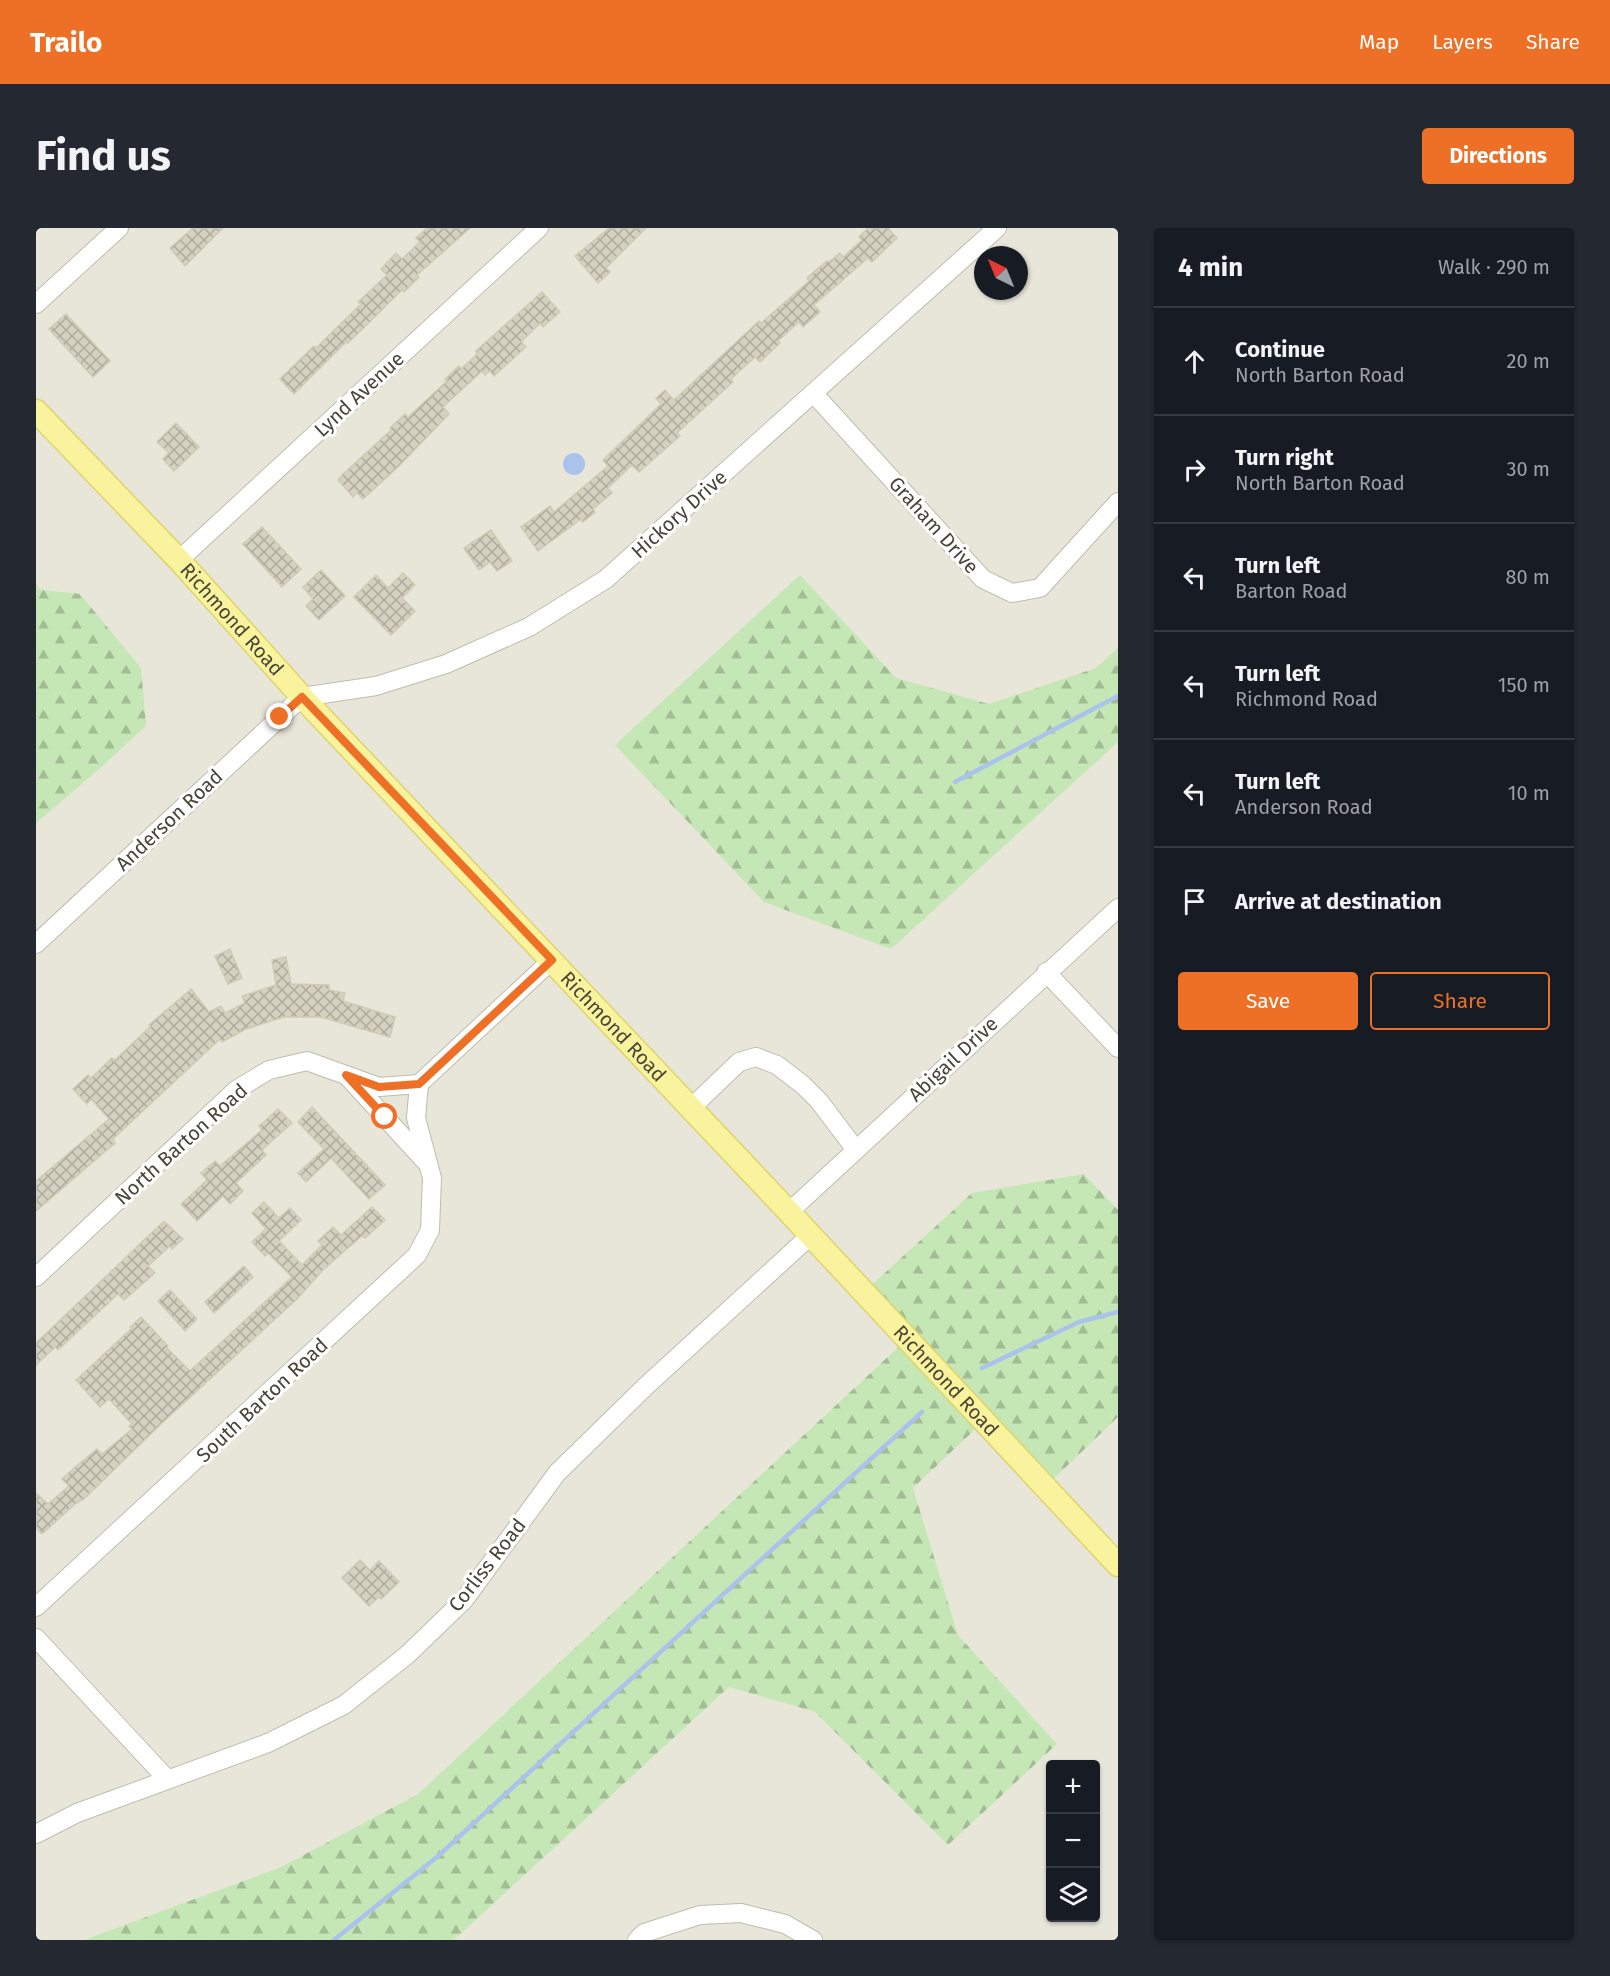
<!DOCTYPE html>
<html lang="en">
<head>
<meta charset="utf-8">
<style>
	:root { --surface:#171b24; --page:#242831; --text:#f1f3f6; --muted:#9ea1a6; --line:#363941; --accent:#ee7027 }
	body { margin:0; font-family:"Fira Sans",sans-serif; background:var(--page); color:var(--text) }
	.controls { position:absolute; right:18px; bottom:18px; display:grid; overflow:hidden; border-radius:6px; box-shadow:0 2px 4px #0004 }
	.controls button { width:54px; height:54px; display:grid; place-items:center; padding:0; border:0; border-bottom:2px solid var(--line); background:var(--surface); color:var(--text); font:30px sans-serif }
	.compass { position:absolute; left:938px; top:18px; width:54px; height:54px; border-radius:50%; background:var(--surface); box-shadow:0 2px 4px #0004; rotate:317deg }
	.stop { position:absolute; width:18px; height:18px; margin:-14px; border:4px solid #ee7027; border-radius:50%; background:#fff }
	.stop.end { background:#ee7027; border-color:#fff; box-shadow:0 2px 6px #0008 }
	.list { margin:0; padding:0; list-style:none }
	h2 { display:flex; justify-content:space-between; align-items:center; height:78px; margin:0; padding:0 24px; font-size:26px }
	h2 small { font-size:20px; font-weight:400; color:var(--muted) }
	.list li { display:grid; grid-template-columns:39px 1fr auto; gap:18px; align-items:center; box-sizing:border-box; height:108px; padding:0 24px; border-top:2px solid var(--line) }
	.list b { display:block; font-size:22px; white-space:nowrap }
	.list p { margin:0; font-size:20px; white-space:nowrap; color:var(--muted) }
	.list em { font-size:20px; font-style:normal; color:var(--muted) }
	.actions { display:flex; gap:12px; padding:18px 24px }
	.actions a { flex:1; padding:14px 0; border:2px solid var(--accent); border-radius:6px; text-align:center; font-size:21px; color:var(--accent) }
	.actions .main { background:var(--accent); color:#fff }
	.icon { flex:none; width:33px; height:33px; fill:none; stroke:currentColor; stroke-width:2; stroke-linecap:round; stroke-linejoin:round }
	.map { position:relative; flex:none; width:1082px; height:1712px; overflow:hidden; border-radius:6px }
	header { display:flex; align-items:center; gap:36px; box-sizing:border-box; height:84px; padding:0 30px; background:var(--accent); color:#fff }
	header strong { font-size:28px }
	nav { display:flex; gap:33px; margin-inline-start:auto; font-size:21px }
	.intro { display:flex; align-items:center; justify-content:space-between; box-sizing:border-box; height:144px; padding:0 36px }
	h1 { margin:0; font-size:42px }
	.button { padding:15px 27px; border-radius:6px; background:var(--accent); color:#fff; font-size:21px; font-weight:700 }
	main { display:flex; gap:36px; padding:0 36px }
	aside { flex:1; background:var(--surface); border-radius:6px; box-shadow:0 2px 4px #0004 }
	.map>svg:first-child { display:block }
</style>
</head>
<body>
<header>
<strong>Trailo</strong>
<nav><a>Map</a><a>Layers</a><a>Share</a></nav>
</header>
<div class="intro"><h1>Find us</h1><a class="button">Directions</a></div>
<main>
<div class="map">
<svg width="1082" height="1712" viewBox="0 0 1082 1712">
	<defs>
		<pattern id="forest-firs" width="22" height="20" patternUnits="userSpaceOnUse" patternTransform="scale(1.5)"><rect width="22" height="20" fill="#c5e6b5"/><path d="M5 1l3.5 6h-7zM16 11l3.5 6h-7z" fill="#a2bc94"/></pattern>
		<pattern id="building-cross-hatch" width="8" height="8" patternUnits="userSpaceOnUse" patternTransform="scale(1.5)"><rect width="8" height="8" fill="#d5d1c0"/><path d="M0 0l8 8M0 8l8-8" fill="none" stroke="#afab9d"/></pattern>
	</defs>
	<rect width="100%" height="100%" fill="#f4f3ea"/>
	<g fill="#e8e6d8" fill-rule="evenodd">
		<path d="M0,0H1082V982L1048,946L382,1566L245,1639L48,1712H0ZM947,27H983V63H947Z"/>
		<path d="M1082,1189V1712H418L693,1459L779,1484L912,1616L1021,1516L922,1407L877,1260L948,1193L1009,1258ZM1014,1536H1060V1690H1014Z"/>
	</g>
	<g fill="url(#forest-firs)">
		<path d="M764,347L860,450L953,476L1060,440L1082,420V514L855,721L728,674L579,517Z"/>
		<path d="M0,356L5,362L44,366L105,440L110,498L62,542L0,595Z"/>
		<path d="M1048,946L1082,982V1189L1009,1259L948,1193L877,1260L922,1407L1021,1516L912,1617L779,1484L693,1459L418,1712H48L245,1639L382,1566L871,1111L828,1064L936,965Z"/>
	</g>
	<circle fill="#aac3ed" cx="538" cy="236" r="11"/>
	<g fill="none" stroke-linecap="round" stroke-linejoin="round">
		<g stroke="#aac3ed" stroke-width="4.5">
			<path d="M919,554L1082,468"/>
			<path d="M946,1140L1043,1094L1082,1084"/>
			<path d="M298,1712L401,1629L886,1184"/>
		</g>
	</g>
	<g fill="url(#building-cross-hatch)" stroke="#d0cbb3" stroke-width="1.5">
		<path d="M157,0H187L149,38L134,20Z"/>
		<path d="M391,0H434L381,47L383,49L368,64L366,62L312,115L310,114L258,166L244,151L278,118L280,120L325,76L322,74L351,47L345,41L360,25L366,31L384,14L380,10Z"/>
		<path d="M573,0H610L570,40L574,44L562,55L539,28Z"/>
		<path d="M832,0H852L861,10L836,34L832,30L778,77L784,84L767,99L763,94L742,113L744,115L724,134L719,129L695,151L697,154L641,205L644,208L603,244L596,237L572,260L576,265L557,281L559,284L547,294L545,291L502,323L485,299L514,278L518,284L572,238L567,232L625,176L620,170L629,162L638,172L723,93L725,95L773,53L771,50L791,33L793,34L804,25L807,29L826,12L823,9Z"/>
		<path d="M506,64L524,84L507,99L504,95L485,114L490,119L458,148L454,143L449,147L446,143L407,179L413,186L363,238L327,271L321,265L317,269L302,252L306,247L355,202L354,200L369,186L372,189L411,153L409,151L423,138L425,141L441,126L440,123Z"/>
		<path d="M30,86L74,133L57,149L13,101Z"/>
		<path d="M140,195L163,219L138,243L127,231L133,225L121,214Z"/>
		<path d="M226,299L265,341L246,359L207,316Z"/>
		<path d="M455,302L476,333L461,343L454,334L443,342L428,320Z"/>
		<path d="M285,342L309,368L283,392L270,378L277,371L267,359Z"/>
		<path d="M367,345L379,357L366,370L379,383L355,407L318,369L340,347L352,360Z"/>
		<path d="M194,721L206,750L192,756L179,728Z"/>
		<path d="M250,729L255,756L293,757V762L309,765L307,773L359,789L354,809L285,789H248L210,801L186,814L184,811L77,911L79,915L0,983V953L73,891L55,871L51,876L37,861L52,847L55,850L76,830L78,833L115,798L113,797L155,761L173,784L185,778L189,785L209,775L206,768L240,757L236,732Z"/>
		<path d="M276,879L349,957L333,971L295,930L270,954L262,945L288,921L262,894Z"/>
		<path d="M242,881L256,895L226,922L230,927L200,955L207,963L194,976L187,968L161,993L145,976L171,952L165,945L179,933L184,938L226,902L223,898Z"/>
		<path d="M228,974L243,990L254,980L265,992L243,1013L266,1037L286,1017L282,1013L297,999L305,1007L336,979L349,992L329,1010L326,1008L320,1013L287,1042L262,1070L125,1196L48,1271L39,1276L6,1306L0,1300V1265L12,1276L33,1258L26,1251L38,1240L61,1221L66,1226L96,1201L93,1198L96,1196L73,1171L64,1179L40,1152L96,1100L94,1099L105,1089L132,1118L131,1120L153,1142H155L256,1049L232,1025L229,1028L216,1014L230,1001L216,985Z"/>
		<path d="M128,993L147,1011L136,1021L134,1018L112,1038L119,1045L88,1072L82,1066L22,1122L19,1119L0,1137V1115Z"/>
		<path d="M208,1038L217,1049L178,1085L169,1074Z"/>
		<path d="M134,1062L161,1091L149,1103L122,1073Z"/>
		<path d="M324,1332L334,1342L343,1333L363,1354L345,1371L343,1369L333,1378L306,1350Z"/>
	</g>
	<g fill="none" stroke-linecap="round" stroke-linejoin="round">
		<g stroke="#bfbdad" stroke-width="20">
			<g id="minor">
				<path d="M0,76L83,0"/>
				<path d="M778,166L947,351L976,365L1004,360L1082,274"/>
				<path d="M143,332L503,0"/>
				<path d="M0,716L266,469L340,458L410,436L493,399L570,351L961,0"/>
				<path d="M1010,744L1082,820"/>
				<path d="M312,849L389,933"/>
				<path d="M383,856L516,732"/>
				<path d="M655,880L703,834L720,829L741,837L767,857L783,873L820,922"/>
				<path d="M753,984L1082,680"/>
				<path d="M0,1049L200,862L233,842L271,833L343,859L383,856"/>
				<path d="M0,1379L381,1027L394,1002L396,950L380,890L383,856"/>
				<path d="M0,1410L131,1551"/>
				<path d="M0,1606L41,1585L232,1515L308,1477L371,1427L428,1372L521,1245L610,1158L775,1007"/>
				<path d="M601,1712L608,1705L664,1687L705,1685L749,1696L777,1712"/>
			</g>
		</g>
		<g stroke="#ded46e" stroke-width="25">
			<g id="major">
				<path id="s1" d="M0,183L143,332L266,469L753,984L1082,1337"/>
			</g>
		</g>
		<use href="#minor" stroke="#fff" stroke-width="18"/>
		<use href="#major" stroke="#f9f39e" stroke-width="22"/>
	</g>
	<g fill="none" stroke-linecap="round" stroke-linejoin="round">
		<path stroke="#ee7027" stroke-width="8" d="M244,489L266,469L516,732L383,856L343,859L310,847L349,889"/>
	</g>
	<g text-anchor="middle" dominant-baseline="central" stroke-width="6" stroke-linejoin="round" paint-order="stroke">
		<g font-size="20" fill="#484538" stroke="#fff">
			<text transform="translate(323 166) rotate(-43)">Lynd Avenue</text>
			<text transform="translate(643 286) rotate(-42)">Hickory Drive</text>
			<text transform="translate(898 297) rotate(48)">Graham Drive</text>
			<text stroke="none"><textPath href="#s1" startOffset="286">Richmond Road</textPath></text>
			<text transform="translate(133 592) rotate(-43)">Anderson Road</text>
			<text stroke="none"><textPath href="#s1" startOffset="844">Richmond Road</textPath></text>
			<text transform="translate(917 831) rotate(-43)">Abigail Drive</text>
			<text transform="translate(145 916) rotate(-42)">North Barton Road</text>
			<text stroke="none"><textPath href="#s1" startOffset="1330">Richmond Road</textPath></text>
			<text transform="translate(226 1172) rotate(-43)">South Barton Road</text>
			<text transform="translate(451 1337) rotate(-52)">Corliss Road</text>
		</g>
	</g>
</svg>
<div class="controls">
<button>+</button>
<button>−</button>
<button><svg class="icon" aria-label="layers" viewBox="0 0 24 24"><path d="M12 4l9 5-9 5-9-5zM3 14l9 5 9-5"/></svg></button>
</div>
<svg class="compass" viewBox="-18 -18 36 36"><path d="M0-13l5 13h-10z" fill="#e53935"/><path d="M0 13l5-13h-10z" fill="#9ea1a6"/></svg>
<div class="stop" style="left:349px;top:889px"></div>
<div class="stop end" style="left:244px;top:489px"></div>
</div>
<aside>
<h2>4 min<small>Walk · 290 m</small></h2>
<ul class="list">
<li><svg class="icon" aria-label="ahead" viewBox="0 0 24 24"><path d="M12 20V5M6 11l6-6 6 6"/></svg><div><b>Continue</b><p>North Barton Road</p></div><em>20 m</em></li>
<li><svg class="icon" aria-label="right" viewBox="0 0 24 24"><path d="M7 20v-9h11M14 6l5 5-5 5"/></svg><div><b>Turn right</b><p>North Barton Road</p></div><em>30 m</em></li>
<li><svg class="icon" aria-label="left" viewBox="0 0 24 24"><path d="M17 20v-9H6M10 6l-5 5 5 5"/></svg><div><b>Turn left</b><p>Barton Road</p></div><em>80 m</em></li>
<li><svg class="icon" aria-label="left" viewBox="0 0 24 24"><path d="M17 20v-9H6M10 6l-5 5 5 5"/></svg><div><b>Turn left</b><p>Richmond Road</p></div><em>150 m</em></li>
<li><svg class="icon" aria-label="left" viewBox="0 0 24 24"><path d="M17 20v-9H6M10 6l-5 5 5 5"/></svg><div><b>Turn left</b><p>Anderson Road</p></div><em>10 m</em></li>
<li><svg class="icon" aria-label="arrive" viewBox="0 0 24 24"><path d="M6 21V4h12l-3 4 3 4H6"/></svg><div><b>Arrive at destination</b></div></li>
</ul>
<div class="actions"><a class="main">Save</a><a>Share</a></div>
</aside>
</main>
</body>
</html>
